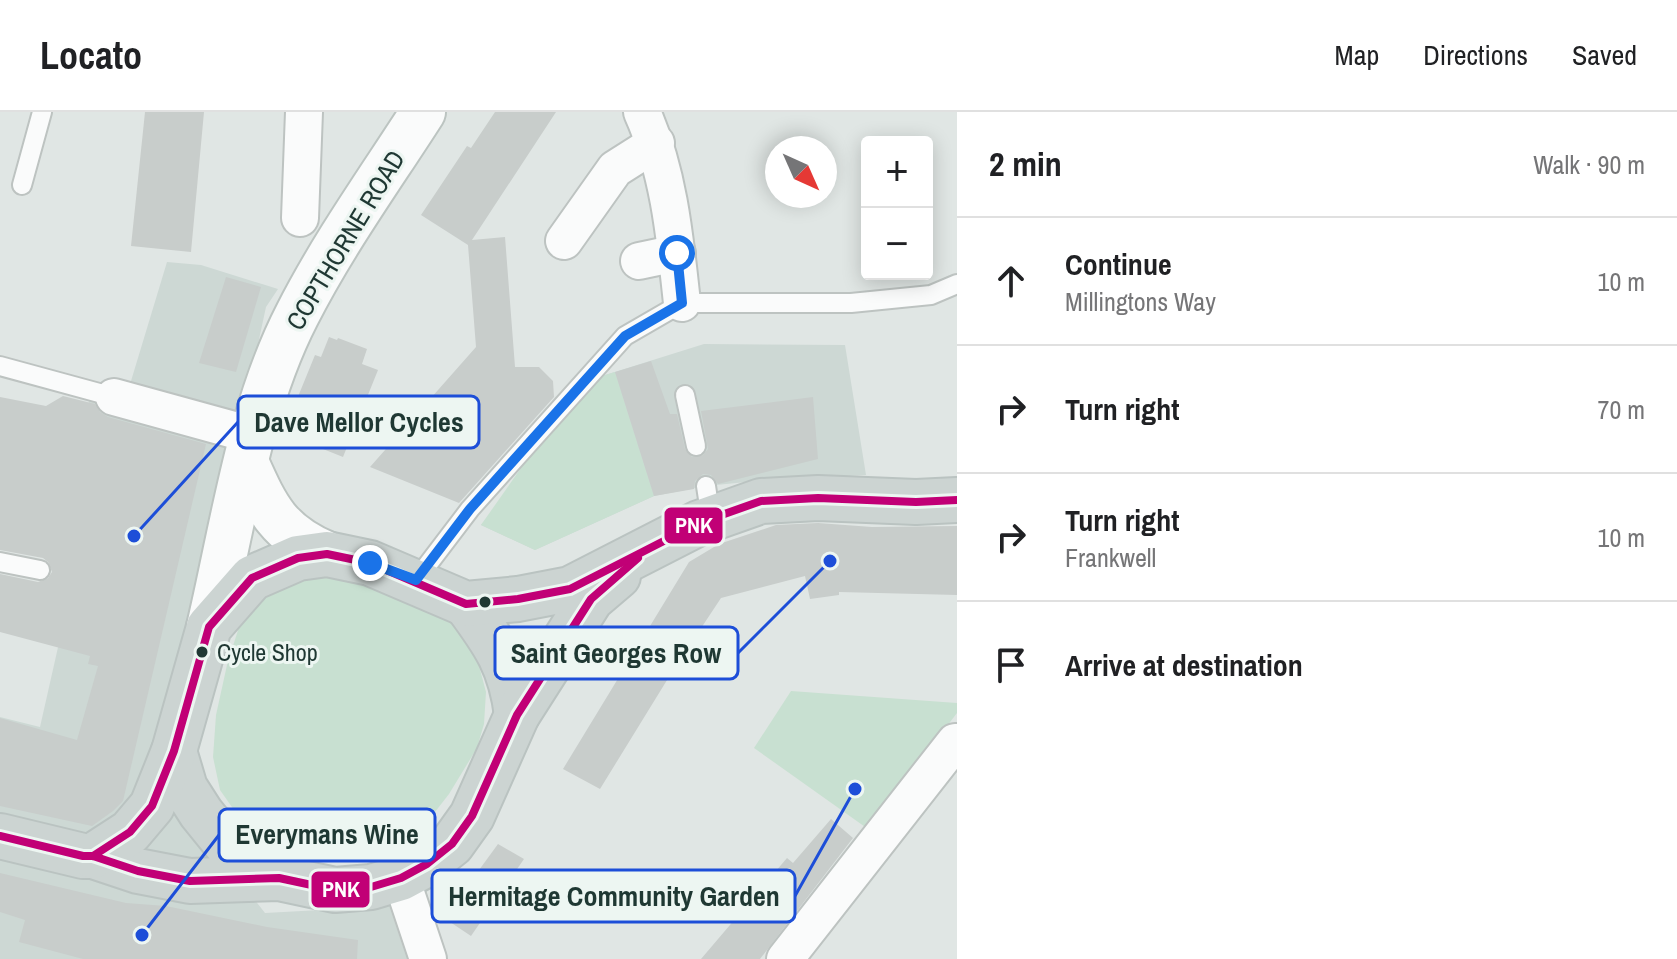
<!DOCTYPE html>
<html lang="en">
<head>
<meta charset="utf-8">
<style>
	:root { --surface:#fff; --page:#f2f2f2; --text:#202124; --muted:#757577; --line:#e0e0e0 }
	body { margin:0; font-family:"Archivo Narrow",sans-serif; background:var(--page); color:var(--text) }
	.controls { position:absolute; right:24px; top:24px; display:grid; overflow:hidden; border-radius:8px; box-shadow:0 4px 20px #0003 }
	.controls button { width:72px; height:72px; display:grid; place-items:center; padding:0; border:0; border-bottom:2px solid var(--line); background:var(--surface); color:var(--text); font:40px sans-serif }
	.compass { position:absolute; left:765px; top:24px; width:72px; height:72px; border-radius:50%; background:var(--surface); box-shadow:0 4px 20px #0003; rotate:135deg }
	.stop { position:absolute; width:24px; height:24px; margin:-18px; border:6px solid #1a73e8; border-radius:50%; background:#fff }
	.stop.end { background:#1a73e8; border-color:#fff; box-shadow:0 2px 8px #0008 }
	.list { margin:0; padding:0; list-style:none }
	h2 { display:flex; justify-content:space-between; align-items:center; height:104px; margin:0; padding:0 32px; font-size:34px }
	h2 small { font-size:26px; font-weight:400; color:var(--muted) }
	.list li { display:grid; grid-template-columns:52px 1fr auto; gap:24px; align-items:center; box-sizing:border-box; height:128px; padding:0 32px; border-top:2px solid var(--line) }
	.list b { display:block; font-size:30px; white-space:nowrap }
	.list p { margin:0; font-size:26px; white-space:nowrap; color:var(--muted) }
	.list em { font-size:26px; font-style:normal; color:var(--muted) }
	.icon { flex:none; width:44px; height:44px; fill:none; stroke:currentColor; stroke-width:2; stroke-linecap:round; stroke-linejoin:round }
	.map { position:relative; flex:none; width:957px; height:847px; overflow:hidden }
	header { display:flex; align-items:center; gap:48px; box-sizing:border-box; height:112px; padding:0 40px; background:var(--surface); border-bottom:2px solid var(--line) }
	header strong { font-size:38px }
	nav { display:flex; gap:44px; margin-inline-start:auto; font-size:28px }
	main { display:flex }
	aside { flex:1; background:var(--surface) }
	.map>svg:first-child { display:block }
</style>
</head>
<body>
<header>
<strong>Locato</strong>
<nav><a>Map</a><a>Directions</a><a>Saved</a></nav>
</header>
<main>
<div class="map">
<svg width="957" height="847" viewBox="0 0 957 847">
	<rect width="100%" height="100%" fill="#e0e6e4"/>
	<g fill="#cdd8d4">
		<path d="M167,150L201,153L278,177L266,195L192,537L146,649L265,801L431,792L421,847H0V605L40,615L96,367L71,361L89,289L117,296L131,269Z"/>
		<path d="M704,232L845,233L866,363L778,367L706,374L654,384L535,438L481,413L602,264Z"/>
	</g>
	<g fill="#c8e0d1">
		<path d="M615,260L654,384L535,438L481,413L542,326L602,264Z"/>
		<path d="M330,455L451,498L474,535L486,580L484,612L477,636L449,682L417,723L379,738L337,745L278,735L241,708L220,678L213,645L216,603L227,553L239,515L263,485Z"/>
		<path d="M791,579L957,591V601L868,717L754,636Z"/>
	</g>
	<g fill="#c8cdcb">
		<path d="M145,0H204L191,140L131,134Z"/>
		<path d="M495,0H556L472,128L505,125L515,255H539L553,269L554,285L459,391L370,355L476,235L468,133L421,103L467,34L471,36Z"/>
		<path d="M226,165L261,175L236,260L199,251Z"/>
		<path d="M329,225L337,228L338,226L367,237L362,252L378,258L343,345L293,325L283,308L287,296L295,292L315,243L321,245Z"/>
		<path d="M651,249L670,302H677L685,337L692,345L703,343L708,337L701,299L813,285L818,347L718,372L711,363L703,362L695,369L694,377L654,384L615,260Z"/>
		<path d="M63,284L95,292L100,300L108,305L206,332L123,689L113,699L92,714L0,694V606L77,628L98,554L88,552L90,544L0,520V462L38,470L48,466L52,460L48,450L43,446L0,438V285L46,294Z"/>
		<path d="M818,411L872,415L957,414V483L839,480V483L810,487L805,464L721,486L672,560L600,677L563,657L689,450L719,432L776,413Z"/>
		<path d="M831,707L853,726L760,847H701L787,746L793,751Z"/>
		<path d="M498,732L524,747L471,824L444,806Z"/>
		<path d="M0,761L126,791L166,794L267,815L358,828L357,847H83L19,830L25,808L0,800Z"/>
	</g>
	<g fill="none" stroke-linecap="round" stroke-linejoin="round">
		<g stroke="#bdc3c1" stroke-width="22">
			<g id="service">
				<path d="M22,73L42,0"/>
				<path d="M0,254L114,285"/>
				<path d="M685,283L696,334"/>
				<path d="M706,374L711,407"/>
				<path d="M0,450L40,458"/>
				<path d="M416,468L470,397L625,224L682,191H851L931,183L957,172"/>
			</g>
		</g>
		<g stroke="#bdc3c1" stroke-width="40">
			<g id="minor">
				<path d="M642,0C669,60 675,126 682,191"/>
				<path d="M300,106L304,0"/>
				<path d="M564,129L615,57L656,31"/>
				<path d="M639,149L677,141"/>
				<path d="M114,285L252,323"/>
				<path d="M401,766L428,847"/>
				<path d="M785,847L955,630"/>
			</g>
		</g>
		<g stroke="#bcc4c1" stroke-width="48">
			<g id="secondary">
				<path d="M247,352C267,397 279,422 327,442"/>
				<path d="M209,515C233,413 249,296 297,203C333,132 380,67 423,0"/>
			</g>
		</g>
		<g stroke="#bac3c1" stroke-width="48">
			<g id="primary">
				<path d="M466,492C495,531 511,554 517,603"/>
				<path d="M174,639L185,676L201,701L231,738L279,766"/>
				<path d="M0,724L83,744H93L138,759L190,769L279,766L335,778L371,775L401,766L427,752L452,732L472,704L517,603L591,487L618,464"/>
				<path d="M93,744L130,720L152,694L174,639L209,515L252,466L298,446L327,442L370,451L466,492L518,487L570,477L699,411L761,389L818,386L916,390L957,388"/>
			</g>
		</g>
		<use href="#service" stroke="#fafbfb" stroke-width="18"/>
		<use href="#minor" stroke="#fafbfb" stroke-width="36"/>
		<use href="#secondary" stroke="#fafbfb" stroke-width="44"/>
		<use href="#primary" stroke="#ccd4d2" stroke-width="44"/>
		<g stroke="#edf6f2" stroke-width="14">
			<g id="bus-1">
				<path d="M0,724L83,744H93L138,759L190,769L279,766L335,778L371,775L401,766L427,752L452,732L472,704L517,603L591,487L638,446"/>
				<path d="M93,744L130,720L152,694L174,639L209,515L252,466L298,446L327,442L370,451L466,492L518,487L570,477L699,411L761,389L818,386L916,390L957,388"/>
			</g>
		</g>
		<use href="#bus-1" stroke="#c10076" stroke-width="8"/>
	</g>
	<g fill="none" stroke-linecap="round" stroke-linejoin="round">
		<path stroke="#1a73e8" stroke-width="10" d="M370,451L416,468L470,397L625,224L682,191L677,141"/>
	</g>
	<g fill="#1f3833" stroke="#edf6f2" stroke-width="3">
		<circle cx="485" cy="490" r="7"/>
		<circle cx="202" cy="540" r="7"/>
	</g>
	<g text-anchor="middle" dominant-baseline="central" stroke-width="6" stroke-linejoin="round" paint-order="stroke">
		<g font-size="24" fill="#1f3833" stroke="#edf6f2" text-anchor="start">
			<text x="217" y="540">Cycle Shop</text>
		</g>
		<g font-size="26" fill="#1f3833" stroke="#edf6f2">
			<text transform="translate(345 128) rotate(-59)">COPTHORNE ROAD</text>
		</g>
	</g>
	<path fill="none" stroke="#1d4ed8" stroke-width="3" d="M134 424L238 310M830 449L738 541M142 823L219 723M855 677L795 784"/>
	<g fill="#1d4ed8" stroke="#edf6f2" stroke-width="3">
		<circle cx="134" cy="424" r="8"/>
		<circle cx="830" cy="449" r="8"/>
		<circle cx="142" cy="823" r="8"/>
		<circle cx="855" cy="677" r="8"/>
	</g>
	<g fill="#edf6f2" stroke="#1d4ed8" stroke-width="3">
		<rect x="238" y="284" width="241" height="52" rx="8"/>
		<rect x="495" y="515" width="243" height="52" rx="8"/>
		<rect x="219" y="697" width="216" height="52" rx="8"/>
		<rect x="432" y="758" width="363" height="52" rx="8"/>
	</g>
	<g font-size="28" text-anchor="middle" font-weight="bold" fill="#1f3833">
		<text x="359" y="320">Dave Mellor Cycles</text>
		<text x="616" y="551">Saint Georges Row</text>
		<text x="327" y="732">Everymans Wine</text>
		<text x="614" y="794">Hermitage Community Garden</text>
	</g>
	<g stroke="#edf6f2" stroke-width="3">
		<rect x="663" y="394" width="61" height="39" rx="8" fill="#c10076"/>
		<rect x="310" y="758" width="61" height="39" rx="8" fill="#c10076"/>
	</g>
	<g font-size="22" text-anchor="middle" font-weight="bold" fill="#fff">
		<text x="694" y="421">PNK</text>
		<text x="341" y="785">PNK</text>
	</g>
</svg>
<div class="controls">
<button>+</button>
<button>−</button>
</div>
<svg class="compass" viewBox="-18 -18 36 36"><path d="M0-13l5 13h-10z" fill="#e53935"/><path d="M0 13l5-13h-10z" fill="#757577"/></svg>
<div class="stop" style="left:677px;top:141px"></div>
<div class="stop end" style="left:370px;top:451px"></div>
</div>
<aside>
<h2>2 min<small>Walk · 90 m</small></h2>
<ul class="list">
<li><svg class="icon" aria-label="ahead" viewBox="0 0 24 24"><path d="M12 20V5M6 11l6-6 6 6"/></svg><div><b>Continue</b><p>Millingtons Way</p></div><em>10 m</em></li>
<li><svg class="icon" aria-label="right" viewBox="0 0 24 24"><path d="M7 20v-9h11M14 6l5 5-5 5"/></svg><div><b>Turn right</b></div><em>70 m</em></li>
<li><svg class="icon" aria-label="right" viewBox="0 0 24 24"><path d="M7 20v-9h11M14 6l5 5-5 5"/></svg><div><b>Turn right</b><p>Frankwell</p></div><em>10 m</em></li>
<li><svg class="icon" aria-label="arrive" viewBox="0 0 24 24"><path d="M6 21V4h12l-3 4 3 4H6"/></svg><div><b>Arrive at destination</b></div></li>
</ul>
</aside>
</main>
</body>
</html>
